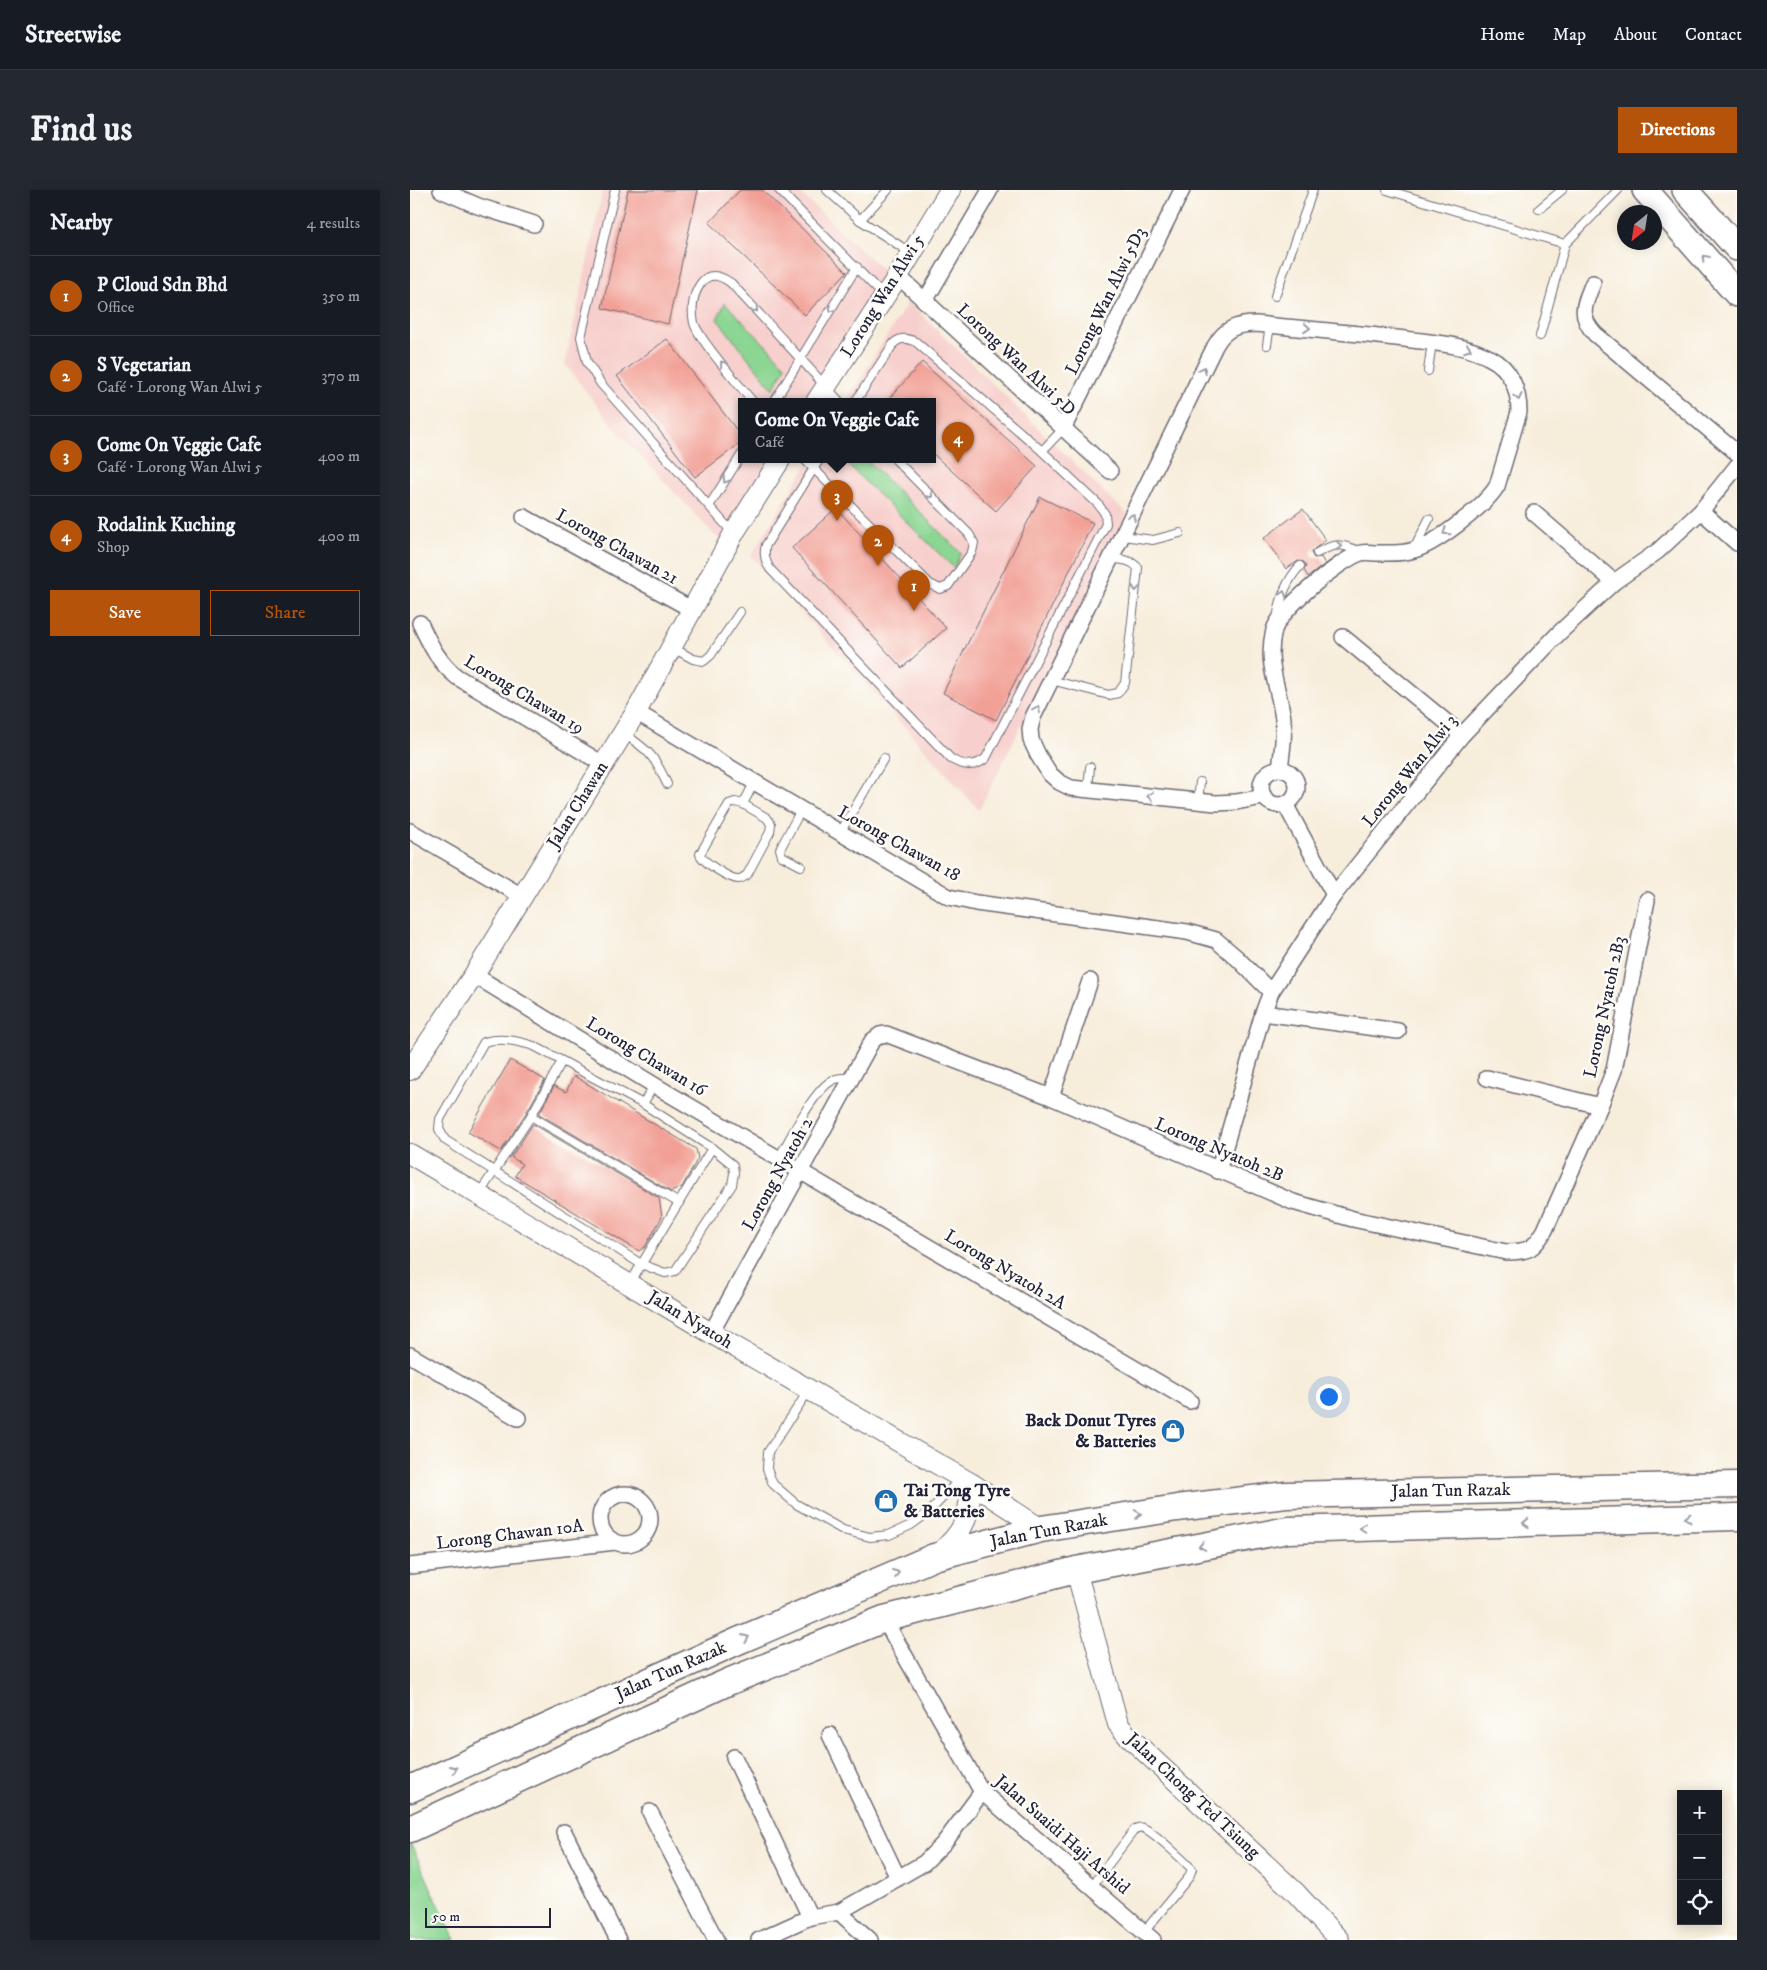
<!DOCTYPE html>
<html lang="en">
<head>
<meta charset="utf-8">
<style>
	:root { --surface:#171b24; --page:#242831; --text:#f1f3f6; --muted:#9ea1a6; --line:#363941; --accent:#b45309 }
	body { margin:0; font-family:"IM FELL DW Pica",serif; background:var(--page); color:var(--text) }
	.controls { position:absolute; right:15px; bottom:15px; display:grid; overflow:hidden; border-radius:0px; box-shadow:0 2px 12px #0003 }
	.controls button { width:45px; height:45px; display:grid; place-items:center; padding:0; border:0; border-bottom:1px solid var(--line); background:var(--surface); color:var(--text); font:25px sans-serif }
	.compass { position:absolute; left:1207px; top:15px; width:45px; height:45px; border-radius:50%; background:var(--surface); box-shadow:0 2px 12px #0003; rotate:210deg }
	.scale { position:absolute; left:15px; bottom:12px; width:126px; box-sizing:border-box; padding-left:5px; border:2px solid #22223b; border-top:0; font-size:14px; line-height:18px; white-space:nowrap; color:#22223b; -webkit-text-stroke:4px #fdfcf7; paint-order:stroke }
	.you { position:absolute; left:918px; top:1206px; width:18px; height:18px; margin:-12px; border:4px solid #fff; border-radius:50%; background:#1a73e8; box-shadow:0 0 0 8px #1a73e833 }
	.badge { display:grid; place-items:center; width:32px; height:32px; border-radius:50%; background:var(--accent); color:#fff; font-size:16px; font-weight:700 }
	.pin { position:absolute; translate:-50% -41px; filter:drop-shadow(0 1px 2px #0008) }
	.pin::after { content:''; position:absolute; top:26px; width:18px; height:15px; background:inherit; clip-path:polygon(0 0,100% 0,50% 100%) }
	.popup { position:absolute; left:328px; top:208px; width:198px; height:65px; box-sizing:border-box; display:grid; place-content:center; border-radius:0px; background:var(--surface); filter:drop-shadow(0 1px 4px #0005); font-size:16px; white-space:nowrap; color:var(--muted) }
	.popup b { font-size:19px; color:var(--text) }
	.popup::after { content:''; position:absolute; left:50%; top:100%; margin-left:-10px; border:10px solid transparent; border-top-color:var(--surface) }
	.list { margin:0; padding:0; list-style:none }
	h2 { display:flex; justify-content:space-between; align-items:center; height:65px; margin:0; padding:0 20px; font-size:21px }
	h2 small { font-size:16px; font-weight:400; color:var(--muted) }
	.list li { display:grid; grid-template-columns:32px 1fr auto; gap:15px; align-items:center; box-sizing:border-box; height:80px; padding:0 20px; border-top:1px solid var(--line) }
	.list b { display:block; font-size:19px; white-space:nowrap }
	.list p { margin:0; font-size:16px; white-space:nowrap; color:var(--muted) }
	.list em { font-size:16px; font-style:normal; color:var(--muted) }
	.actions { display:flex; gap:10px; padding:15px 20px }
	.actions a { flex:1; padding:11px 0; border:1px solid var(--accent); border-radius:0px; text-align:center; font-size:18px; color:var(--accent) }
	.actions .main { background:var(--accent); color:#fff }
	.icon { flex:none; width:28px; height:28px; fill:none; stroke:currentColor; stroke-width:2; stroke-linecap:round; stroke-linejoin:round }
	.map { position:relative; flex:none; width:1327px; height:1750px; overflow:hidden; border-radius:0px }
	header { display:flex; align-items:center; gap:30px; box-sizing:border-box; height:70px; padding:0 25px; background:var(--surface); border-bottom:1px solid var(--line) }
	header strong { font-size:24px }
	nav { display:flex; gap:28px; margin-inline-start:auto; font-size:18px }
	.intro { display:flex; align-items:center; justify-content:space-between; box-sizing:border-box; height:120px; padding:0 30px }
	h1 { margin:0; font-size:35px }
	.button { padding:12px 22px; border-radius:0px; background:var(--accent); color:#fff; font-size:18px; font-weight:700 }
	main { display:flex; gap:30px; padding:0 30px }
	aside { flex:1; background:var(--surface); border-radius:0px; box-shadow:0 2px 12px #0003 }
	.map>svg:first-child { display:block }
</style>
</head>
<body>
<header>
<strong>Streetwise</strong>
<nav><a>Home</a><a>Map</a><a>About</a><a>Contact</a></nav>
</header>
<div class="intro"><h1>Find us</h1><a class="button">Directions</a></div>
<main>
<aside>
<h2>Nearby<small>4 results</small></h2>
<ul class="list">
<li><span class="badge">1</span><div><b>P Cloud Sdn Bhd</b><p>Office</p></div><em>350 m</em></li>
<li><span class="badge">2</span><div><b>S Vegetarian</b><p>Café · Lorong Wan Alwi 5</p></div><em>370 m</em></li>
<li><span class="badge">3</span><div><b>Come On Veggie Cafe</b><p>Café · Lorong Wan Alwi 5</p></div><em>400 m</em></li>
<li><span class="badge">4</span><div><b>Rodalink Kuching</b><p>Shop</p></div><em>400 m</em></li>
</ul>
<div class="actions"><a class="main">Save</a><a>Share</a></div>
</aside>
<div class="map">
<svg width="1327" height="1750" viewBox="0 0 1327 1750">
	<rect width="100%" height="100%" fill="#fdfcf7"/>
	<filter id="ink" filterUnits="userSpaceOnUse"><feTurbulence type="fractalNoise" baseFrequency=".02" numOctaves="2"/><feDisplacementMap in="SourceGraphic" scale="10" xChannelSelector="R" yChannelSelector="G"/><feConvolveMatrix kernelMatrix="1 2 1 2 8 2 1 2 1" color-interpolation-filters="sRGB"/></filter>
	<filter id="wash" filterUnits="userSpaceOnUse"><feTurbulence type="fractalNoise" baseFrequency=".0096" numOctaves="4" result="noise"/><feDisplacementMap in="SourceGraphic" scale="20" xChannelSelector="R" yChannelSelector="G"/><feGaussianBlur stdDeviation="1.12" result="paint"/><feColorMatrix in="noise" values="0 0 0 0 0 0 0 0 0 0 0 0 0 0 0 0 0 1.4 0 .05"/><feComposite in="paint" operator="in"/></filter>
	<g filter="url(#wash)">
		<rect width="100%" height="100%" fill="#f7eddb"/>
		<g fill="#f7d0cd">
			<path d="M193,0H387L478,85L399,212H332V270H362L311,352L207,241L155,174Z"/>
			<path d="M498,112L717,324L569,620L341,366L400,270H522V212H436Z"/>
		</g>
		<g fill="#8bd693" stroke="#567c67">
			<path d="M315,113L376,176L363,199L307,129Z"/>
			<path d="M444,270H457L551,363L544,378L438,275Z"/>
			<path d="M0,1654H1L45,1750H0Z"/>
		</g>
		<g id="blocks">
			<g fill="#f2a096">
				<path d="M218,0H288L258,134L192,118Z"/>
				<path d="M330,0H352L437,82L395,125L299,33Z"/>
				<path d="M257,149L332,247V252L285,287L207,186Z"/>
				<path d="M512,172L627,276L586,321L522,263V212H476Z"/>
				<path d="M630,307L683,333L586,530L533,503Z"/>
				<path d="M426,318L536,438L492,478L382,358Z"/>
				<path d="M893,319L916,350L903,360L901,363L904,368L911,367L915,374L898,387L894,380L896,377L894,372L888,371L876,379L854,348Z"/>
				<path d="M100,870L135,890L116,923L91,961L58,942Z"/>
				<path d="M164,886L286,959L288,968L272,997L261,1002L129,924L144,896L156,902Z"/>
				<path d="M123,934L249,1008L252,1027L235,1057L229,1061L105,986L112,974L101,967Z"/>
			</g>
		</g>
	</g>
	<g filter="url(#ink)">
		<use href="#blocks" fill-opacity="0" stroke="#6d6973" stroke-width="1"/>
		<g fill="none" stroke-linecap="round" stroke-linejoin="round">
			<g stroke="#6d6973" stroke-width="10">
				<g id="service">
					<path d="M205,0L171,147L177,172L191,194L322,342"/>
					<path d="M369,0L473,105"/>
					<path d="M417,0L450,30L501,63"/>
					<path d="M977,0L1155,54L1130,146"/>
					<path d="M1129,19L1152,0"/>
					<path d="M450,30L478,0"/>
					<path d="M1155,54L1208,0"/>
					<path d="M865,106L903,0"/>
					<path d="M857,155L860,135"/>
					<path d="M1018,181L1022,152"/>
					<path d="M343,212C330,196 289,150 284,133C281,119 283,104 291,93C300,81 311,86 321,93L430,212"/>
					<path d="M364,212L447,77"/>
					<path d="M632,261L653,239"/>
					<path d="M395,270L520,394L530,399L538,396L562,362L564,353L559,344L486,270"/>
					<path d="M409,270L356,355C353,364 355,371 360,379L541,569C553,576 565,578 576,568L696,334L695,324L688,314L632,261L506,152C497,148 491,147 484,153L445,212"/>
					<path d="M299,316L332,264"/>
					<path d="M713,346L743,350L770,343"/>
					<path d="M1004,359L1019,329"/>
					<path d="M907,363C927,352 932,354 952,362"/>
					<path d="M867,428C871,407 876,391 890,376"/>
					<path d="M263,458L283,469L294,471L301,465L330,422"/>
					<path d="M641,490L699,505L708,503L715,493L728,378C722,370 712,369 702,369"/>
					<path d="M214,544C239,560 245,567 257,594"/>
					<path d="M678,599L680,577"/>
					<path d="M788,612L790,592"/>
					<path d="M333,614L357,628L361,634L360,642L337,685C335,686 331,689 329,689C321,690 291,671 290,664L319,614L325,612L333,614L344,593"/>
					<path d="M430,643L474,568"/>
					<path d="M391,676L372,666L370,659L391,620"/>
					<path d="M233,914L124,856C107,851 91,847 74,852L30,929L29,939L35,950L231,1074L255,1083L265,1081L322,995L324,983L323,975L302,958L233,914L244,895"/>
					<path d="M121,926L269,1013"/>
					<path d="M369,967C381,948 403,900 423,890C429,887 435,888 442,889"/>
					<path d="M69,1004L121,926L152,871"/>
					<path d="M220,1093L302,958"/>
					<path d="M399,1200L358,1262L357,1279L363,1294L386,1314L433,1340L460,1347L479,1345L501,1335L519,1322L550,1289"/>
					<path d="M682,1696L725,1639C727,1638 731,1637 733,1638C743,1641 774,1671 782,1679L779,1687L734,1742"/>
				</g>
			</g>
			<g stroke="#6d6973" stroke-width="18">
				<g id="minor">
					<path d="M31,0L68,16L124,34"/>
					<path d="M488,86L700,281"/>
					<path d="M1183,93C1174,115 1168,125 1185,144L1327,263"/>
					<path d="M515,111L580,0"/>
					<path d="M653,239L772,0"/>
					<path d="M1291,321L1327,353"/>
					<path d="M1124,323L1204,392"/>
					<path d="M114,327L281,419"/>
					<path d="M10,433C20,454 28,472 47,487L193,574"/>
					<path d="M933,447L1052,545"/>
					<path d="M226,522L539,707L566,713L777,742L806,750L827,768L861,802"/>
					<circle cx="869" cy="597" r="18"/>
					<path d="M853,607L826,612L806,613L661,598L649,592L640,584L628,565L621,550L620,539L623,527L805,156C815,138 827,134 847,134C896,139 946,143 995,149C1024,153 1054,154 1080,168C1101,178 1109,201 1109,222L1087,296C1076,315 1026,354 1004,360C993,364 978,363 967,363C962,363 956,362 951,363C931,369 870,419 864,440C855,474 869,496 873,529C875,546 872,562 870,578"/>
					<path d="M875,614L924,705"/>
					<path d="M0,641L112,706"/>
					<path d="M64,785L244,895L780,1211"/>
					<path d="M853,823L988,841"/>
					<path d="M1077,888L1190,916"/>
					<path d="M641,907L680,791"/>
					<path d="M808,981L853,823L861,802L924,705L1052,545L1148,444L1204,392L1248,361L1291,321L1327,276"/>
					<path d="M301,1143L462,851L470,845L476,844L641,907L883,1012L943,1029L1096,1062C1119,1062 1124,1059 1135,1040L1190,916L1204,880L1237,710"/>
					<path d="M0,1165L108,1228"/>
					<circle cx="215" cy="1329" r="25"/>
					<path d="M0,1376L205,1352"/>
					<path d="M474,1429L572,1602L743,1750"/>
					<path d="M420,1545L488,1688"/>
					<path d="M324,1567L400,1727"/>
					<path d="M240,1622L306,1750"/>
					<path d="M154,1642L208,1750"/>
					<path d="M429,1722L460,1750"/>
					<path d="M349,1750L400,1727L429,1722L514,1673L534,1653L572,1602"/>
				</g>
			</g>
			<g stroke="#6d6973" stroke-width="22">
				<g id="tertiary">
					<path d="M406,212L488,86L540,0"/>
					<path d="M0,880L64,785L226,522L324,343L370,270"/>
					<path d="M0,964L301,1143L562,1294L631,1339"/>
					<path d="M527,1365C555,1342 558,1329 562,1294"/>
					<path d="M666,1380L708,1534L717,1545L885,1702L929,1750"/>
				</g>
			</g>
			<g stroke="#6d6973" stroke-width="28">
				<g id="primary">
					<path d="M1235,0L1327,104"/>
					<path d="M1275,0L1327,58"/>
				</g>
			</g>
			<g stroke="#6d6973" stroke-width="29">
				<g id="trunk">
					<path d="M0,1599L328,1451L524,1367L631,1339L767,1318L876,1305L1327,1295"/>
					<path d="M0,1639L318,1492L474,1429L666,1380L878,1340L1327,1327"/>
				</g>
			</g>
			<use href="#service" stroke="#fff" stroke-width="8"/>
			<use href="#minor" stroke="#fff" stroke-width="15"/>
			<use href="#tertiary" stroke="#fff" stroke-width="20"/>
			<use href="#primary" stroke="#fff" stroke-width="25"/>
			<use href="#trunk" stroke="#fff" stroke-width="26"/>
		</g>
		<defs><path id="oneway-chevron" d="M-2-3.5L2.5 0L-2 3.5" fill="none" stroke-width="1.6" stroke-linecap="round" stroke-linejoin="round" transform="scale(1.25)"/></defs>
		<g stroke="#9c9ca7">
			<use href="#oneway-chevron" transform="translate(1295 68) rotate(-131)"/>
			<use href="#oneway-chevron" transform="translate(345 119) rotate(47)"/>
			<use href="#oneway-chevron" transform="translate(422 119) rotate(121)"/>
			<use href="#oneway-chevron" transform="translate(897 138) rotate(5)"/>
			<use href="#oneway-chevron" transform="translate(1058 159) rotate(20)"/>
			<use href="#oneway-chevron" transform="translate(313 174) rotate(-129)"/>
			<use href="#oneway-chevron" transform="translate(793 180) rotate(-64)"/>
			<use href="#oneway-chevron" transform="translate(1108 207) rotate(77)"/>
			<use href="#oneway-chevron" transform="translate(316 290) rotate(122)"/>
			<use href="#oneway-chevron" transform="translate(520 305) rotate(46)"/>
			<use href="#oneway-chevron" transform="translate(722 327) rotate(-64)"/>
			<use href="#oneway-chevron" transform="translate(1036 342) rotate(145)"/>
			<use href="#oneway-chevron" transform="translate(929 356) rotate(4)"/>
			<use href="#oneway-chevron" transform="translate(726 398) rotate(95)"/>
			<use href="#oneway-chevron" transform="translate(873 404) rotate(-73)"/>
			<use href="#oneway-chevron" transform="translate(627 519) rotate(-65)"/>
			<use href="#oneway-chevron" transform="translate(740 606) rotate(-174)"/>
			<use href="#oneway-chevron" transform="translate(728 1324) rotate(-9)"/>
			<use href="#oneway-chevron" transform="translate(1278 1328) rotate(179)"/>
			<use href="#oneway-chevron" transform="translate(1116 1333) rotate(178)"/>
			<use href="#oneway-chevron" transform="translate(953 1338) rotate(178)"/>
			<use href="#oneway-chevron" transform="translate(792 1356) rotate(169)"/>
			<use href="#oneway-chevron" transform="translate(486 1383) rotate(-23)"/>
			<use href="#oneway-chevron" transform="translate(336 1448) rotate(-23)"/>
			<use href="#oneway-chevron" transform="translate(44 1579) rotate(-24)"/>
		</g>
	</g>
	<defs>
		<g id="shop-disc" transform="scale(1.25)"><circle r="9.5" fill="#1f6fb2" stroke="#fdfcf7"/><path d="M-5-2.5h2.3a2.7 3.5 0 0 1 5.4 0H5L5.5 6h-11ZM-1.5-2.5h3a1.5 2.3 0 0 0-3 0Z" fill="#fff"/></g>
	</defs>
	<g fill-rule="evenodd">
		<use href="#shop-disc" x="763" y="1241"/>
		<use href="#shop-disc" x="476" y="1311"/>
	</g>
	<g text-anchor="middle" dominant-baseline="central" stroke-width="5" stroke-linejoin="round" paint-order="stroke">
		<g font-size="18" fill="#22223b" stroke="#fdfcf7">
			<text transform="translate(473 106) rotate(-58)">Lorong Wan Alwi 5</text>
			<text transform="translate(696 111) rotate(-64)">Lorong Wan Alwi 5D3</text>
			<text transform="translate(606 170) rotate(43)">Lorong Wan Alwi 5D</text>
			<text transform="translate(207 357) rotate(29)">Lorong Chawan 21</text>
			<text transform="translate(114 505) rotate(31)">Lorong Chawan 19</text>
			<text transform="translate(1000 581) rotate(-51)">Lorong Wan Alwi 3</text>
			<text transform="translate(168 615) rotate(-58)">Jalan Chawan</text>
			<text transform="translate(489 654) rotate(29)">Lorong Chawan 18</text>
			<text transform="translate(1195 817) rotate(-78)">Lorong Nyatoh 2B3</text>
			<text transform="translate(236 867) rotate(31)">Lorong Chawan 16</text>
			<text transform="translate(809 960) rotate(23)">Lorong Nyatoh 2B</text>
			<text transform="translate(368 984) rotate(-61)">Lorong Nyatoh 2</text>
			<text transform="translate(595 1080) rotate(31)">Lorong Nyatoh 2A</text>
			<text transform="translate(280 1130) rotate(31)">Jalan Nyatoh</text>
			<text transform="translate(1041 1301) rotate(-1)">Jalan Tun Razak</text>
			<text transform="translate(639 1341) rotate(-11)">Jalan Tun Razak</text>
			<text transform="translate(100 1345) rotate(-7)">Lorong Chawan 10A</text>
			<text transform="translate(261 1481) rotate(-24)">Jalan Tun Razak</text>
			<text transform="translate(783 1606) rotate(43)">Jalan Chong Ted Tsiung</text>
			<text transform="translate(652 1645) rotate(41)">Jalan Suaidi Haji Arshid</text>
		</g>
		<g font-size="18" font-weight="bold" fill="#22223b" stroke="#fdfcf7" text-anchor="end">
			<text x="746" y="1231">Back Donut Tyres<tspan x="746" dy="21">&amp; Batteries</tspan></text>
			<text x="494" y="1301" text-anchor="start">Tai Tong Tyre<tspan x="494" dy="21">&amp; Batteries</tspan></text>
		</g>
	</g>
</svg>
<div class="controls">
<button>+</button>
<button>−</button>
<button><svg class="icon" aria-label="locate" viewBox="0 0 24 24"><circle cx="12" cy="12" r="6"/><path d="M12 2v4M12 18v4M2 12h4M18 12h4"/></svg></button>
</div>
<svg class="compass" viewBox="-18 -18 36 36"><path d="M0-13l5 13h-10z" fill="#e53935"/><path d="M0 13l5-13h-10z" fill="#9ea1a6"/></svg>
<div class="scale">50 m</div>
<div class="you"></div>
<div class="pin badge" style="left:504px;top:421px">1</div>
<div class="pin badge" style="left:468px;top:376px">2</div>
<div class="pin badge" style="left:427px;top:331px">3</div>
<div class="popup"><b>Come On Veggie Cafe</b>Café</div>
<div class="pin badge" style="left:548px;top:273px">4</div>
</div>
</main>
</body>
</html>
